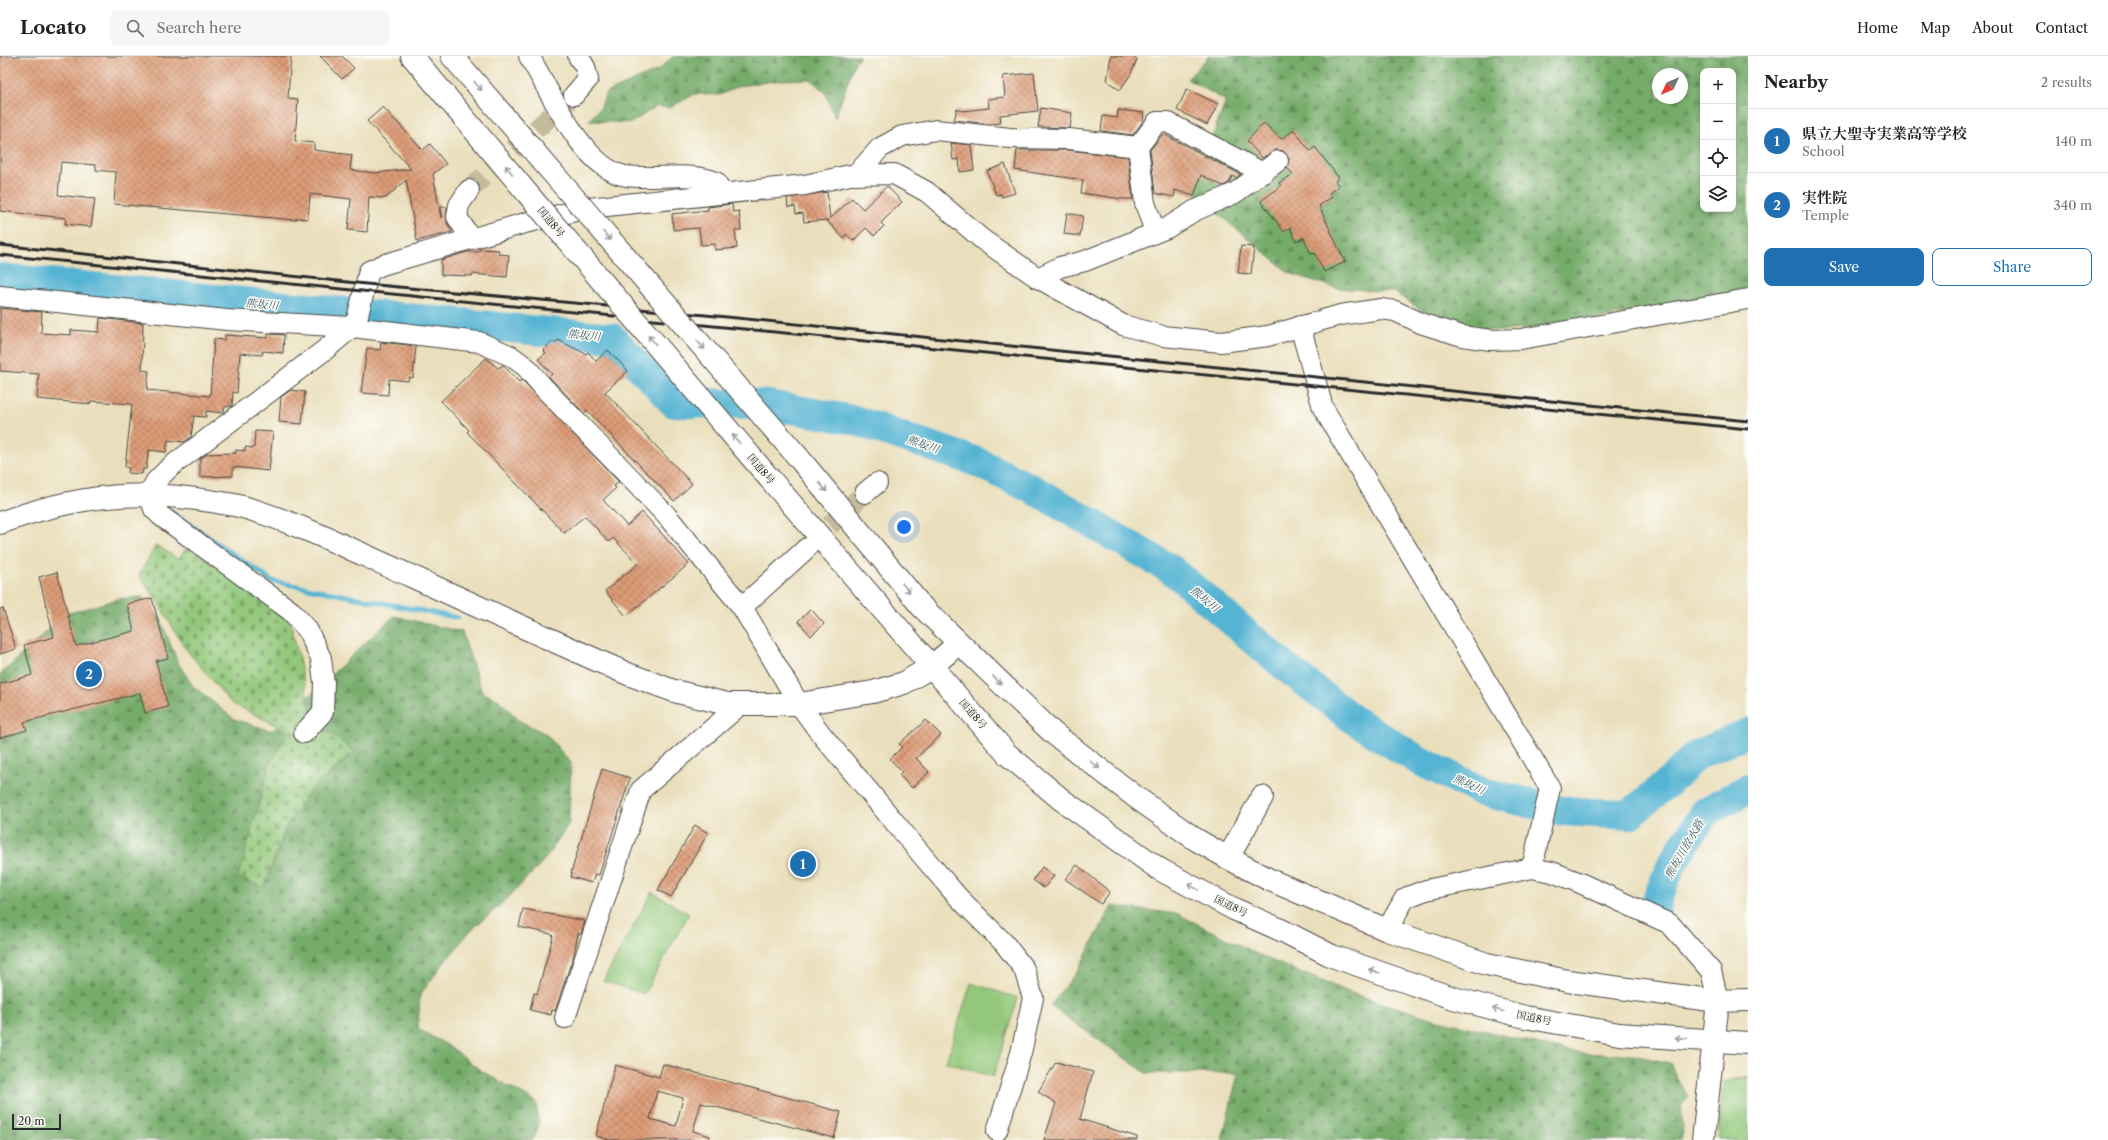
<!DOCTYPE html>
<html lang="en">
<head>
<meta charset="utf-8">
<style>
	:root { --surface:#fff; --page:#f6f6f6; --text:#222; --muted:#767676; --line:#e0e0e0; --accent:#1f6fb2 }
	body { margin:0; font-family:"Libre Caslon Text","Noto Serif JP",serif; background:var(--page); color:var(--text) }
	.controls { position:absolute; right:12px; top:12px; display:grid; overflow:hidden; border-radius:8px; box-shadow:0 2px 6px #0003 }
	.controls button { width:36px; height:36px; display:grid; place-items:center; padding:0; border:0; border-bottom:1px solid var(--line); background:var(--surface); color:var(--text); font:20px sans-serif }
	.compass { position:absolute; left:1652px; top:12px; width:36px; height:36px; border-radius:50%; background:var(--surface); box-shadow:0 2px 6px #0003; rotate:226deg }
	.scale { position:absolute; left:12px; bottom:10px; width:49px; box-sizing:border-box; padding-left:4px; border:2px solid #2b2b2b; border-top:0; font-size:11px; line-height:14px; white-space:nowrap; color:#2b2b2b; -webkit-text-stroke:3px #fdfcf7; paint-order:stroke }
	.you { position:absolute; left:904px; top:471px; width:14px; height:14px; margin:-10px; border:3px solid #fff; border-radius:50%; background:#1a73e8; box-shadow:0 0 0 6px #1a73e833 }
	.badge { display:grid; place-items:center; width:26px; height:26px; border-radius:50%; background:var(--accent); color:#fff; font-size:13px; font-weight:700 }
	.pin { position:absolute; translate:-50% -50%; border:2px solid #fff; box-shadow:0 1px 4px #0006 }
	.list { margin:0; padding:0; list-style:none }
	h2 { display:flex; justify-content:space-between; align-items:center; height:52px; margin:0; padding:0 16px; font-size:17px }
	h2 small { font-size:13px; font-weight:400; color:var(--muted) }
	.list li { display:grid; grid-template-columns:26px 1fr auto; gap:12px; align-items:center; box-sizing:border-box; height:64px; padding:0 16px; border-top:1px solid var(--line) }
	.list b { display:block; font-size:15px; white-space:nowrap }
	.list p { margin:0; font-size:13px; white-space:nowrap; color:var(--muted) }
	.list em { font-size:13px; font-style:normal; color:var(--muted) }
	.actions { display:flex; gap:8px; padding:12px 16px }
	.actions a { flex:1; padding:9px 0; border:1px solid var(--accent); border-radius:8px; text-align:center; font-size:14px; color:var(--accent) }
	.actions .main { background:var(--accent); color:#fff }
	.icon { flex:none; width:22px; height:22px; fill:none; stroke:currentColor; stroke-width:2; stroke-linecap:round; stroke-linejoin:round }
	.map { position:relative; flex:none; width:1748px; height:1084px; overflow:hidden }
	header { display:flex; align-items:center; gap:24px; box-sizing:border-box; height:56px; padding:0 20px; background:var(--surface); border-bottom:1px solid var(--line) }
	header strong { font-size:19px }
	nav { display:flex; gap:22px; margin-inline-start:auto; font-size:14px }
	.search { width:280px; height:36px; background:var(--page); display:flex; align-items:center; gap:10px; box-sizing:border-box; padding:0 14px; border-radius:8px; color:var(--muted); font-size:15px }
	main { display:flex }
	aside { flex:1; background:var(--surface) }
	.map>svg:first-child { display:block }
</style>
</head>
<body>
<header>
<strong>Locato</strong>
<div class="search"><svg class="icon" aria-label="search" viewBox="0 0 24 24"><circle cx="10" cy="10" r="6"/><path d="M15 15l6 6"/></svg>Search here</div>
<nav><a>Home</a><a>Map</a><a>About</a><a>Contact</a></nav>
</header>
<main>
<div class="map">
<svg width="1748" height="1084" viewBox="0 0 1748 1084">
	<defs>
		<pattern id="forest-firs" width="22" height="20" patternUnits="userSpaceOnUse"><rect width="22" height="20" fill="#76ac6b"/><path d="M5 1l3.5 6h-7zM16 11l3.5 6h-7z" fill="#618c58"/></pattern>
		<pattern id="cemetery-stones" width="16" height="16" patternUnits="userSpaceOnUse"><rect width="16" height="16" fill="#93c87b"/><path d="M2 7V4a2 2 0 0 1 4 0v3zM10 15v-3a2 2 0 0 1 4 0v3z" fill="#78a365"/></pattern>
		<pattern id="building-cross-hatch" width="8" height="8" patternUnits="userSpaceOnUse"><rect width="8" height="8" fill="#dd9c77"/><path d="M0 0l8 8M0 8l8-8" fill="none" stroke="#b37f62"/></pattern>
	</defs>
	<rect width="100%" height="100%" fill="#fdfcf7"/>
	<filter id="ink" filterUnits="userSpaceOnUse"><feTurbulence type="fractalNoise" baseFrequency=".025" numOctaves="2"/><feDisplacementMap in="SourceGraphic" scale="8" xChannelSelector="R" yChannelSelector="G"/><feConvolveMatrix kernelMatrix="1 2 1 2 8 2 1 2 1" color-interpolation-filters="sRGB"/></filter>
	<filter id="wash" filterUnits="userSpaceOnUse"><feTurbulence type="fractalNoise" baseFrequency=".012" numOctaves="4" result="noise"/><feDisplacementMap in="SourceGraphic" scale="16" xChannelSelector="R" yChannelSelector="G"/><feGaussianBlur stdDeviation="0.9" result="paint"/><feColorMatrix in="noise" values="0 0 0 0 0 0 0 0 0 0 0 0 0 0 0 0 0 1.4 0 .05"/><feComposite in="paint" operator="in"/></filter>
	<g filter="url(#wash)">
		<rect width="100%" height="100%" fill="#eadfbc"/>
		<g fill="#93c87b" stroke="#5f7a53">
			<path d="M652,836L689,858L644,938L603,925Z"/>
			<path d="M971,927L1018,942L993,1021L946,1006Z"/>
			<path d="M1748,1021V1084H1718L1724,1025Z"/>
		</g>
		<g fill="url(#forest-firs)" stroke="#506c4b" fill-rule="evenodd">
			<path d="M677,0H860L855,6L835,62L825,36L810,23L782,24L739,30L720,39L695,38L669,52L657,50L631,67L589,65L601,51L606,37L660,13L672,1Z"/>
			<path d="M1209,0H1748V238L1547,271L1499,275L1462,271L1432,264L1415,250L1394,236L1336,232L1289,217L1197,140L1195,132L1199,115L1226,45L1187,23ZM1703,15H1733V153H1703ZM1658,18H1682V42H1658Z"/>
			<path d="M142,541L160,562L178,607L193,630L234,663L272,675L394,560L462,576L482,636L499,644L520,665L546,678L571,707L569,767L548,800L506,844L471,874L443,908L420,939L418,973L451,991L480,1014L536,1046L539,1069L533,1084H0V619L66,558L118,543Z"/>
			<path d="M1112,850L1178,858L1263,901L1354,938L1434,963L1578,997L1633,999L1670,1007L1678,1025L1689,1041L1681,1050L1683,1071L1680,1084H1222L1238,1017H1146L1050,950L1078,914Z"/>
		</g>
		<path fill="url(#cemetery-stones)" stroke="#5f7a53" d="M156,489L178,503L188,490L290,564L313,664L355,696L312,732L286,771L264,831L238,822L269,711L288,675L231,647L185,592L156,543L139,519Z"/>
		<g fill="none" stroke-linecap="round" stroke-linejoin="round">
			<path stroke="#54b4d3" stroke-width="5" d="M170,455L272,525L458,562"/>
			<g stroke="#54b4d3" stroke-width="30">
				<path d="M0,222L612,282L674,347L763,348L854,364L977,406L1038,436L1172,514L1288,613L1354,664L1418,704L1483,736L1563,755L1629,759L1671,724L1695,700L1748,677"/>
				<path d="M1656,854L1658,841L1672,808L1706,755L1748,733"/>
			</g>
		</g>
		<g id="blocks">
			<g fill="url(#building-cross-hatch)" fill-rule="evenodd">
				<path d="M0,0H291L288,42L298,43L295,85L314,87V94L352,99L350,114L375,117L411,113L367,65L383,51L423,94L430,88L446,108L433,118L441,162V151H447V167L452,176L417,185L406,124L386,142L369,141L367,176L348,174L351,143L310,138L308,163L296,162V164L114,148L116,116L96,114V109L61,106L58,139L95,143L91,171L65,168L66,162L0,155Z"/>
				<path d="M320,0H342L354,12L342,23Z"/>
				<path d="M1111,0H1130L1137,3L1131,18L1120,34L1107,25Z"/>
				<path d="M1034,17L1038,55L1000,59L1001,67L990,68L954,64L957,53L962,55L989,52L988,43L1005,41L1003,20Z"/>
				<path d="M1187,33L1218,48L1207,69L1177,54Z"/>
				<path d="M1041,52L1072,57L1070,72L1038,71Z"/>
				<path d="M1118,54L1144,57L1143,65L1133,79L1101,75L1103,60L1117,62Z"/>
				<path d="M1264,67L1281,83L1294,74L1310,95L1315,91L1339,122L1335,125L1339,130L1329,137L1332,141L1319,150L1345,206L1324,216L1315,197L1311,198L1304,182L1296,185L1290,171L1284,176L1261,145L1281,130L1279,127L1293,118L1287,112L1289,103L1283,95L1276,94L1262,102L1247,85Z"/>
				<path d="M1163,78L1240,118V119L1236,122L1232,120L1229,127L1223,130L1201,119L1194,140L1175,134L1174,141L1155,137L1150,94Z"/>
				<path d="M951,87L971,89L974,114L960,116L959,103L953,104Z"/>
				<path d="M1017,94H1067L1128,101L1133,143H1123L1081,137L1083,124L1015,114Z"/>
				<path d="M1005,108L1015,137L1002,141L1001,138L996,139L987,115Z"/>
				<path d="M887,130L902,146L881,167L884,170L874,180L866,172L853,185L846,178L843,182L827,165L828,164L804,166L803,157L796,158L795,150L788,151L787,142L827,136L830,163L852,142L863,153Z"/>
				<path d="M732,148L733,156L739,155L741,174H735L737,192L715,194V188L701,189L699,172L673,174L672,158L708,154V151Z"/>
				<path d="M1067,157L1083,160L1080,180L1064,178Z"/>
				<path d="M1241,190L1254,191L1251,218L1238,217Z"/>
				<path d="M479,193L499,194L498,198L509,199L507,221L472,218V220L441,219V204L467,196H479Z"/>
				<path d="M0,252L42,256L41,277L71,279V274L99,276L100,262L143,267L142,314L149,315L147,334L210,340L214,283L225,284V279L268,282V278L284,279L283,297L263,295L262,299L240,297L237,337L233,336L232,350L225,351L223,357L206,355V361L194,360L191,381L184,386L168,384L166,396L149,394L146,413H143L142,418L128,417L129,412L125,411L132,348L91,345L90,348L37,343L39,318L0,315Z"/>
				<path d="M558,284L586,298L588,296L596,305L608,294L628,315L605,336L692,428L674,445L587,354L584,357L549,321L552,318L538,303L546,297L543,294L553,285L555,287Z"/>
				<path d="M381,286L416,290L413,322L409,321L408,325L389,323L388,339L361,337L367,292L380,294Z"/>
				<path d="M486,302L498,312L503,309L519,326L522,324L619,426L614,430L616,432L603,444L627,470L642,456L689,508L626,560L605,535L638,508L613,482L609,486L585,460L564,477L467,376L469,374L441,345Z"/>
				<path d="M291,334L305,336L302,368L279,366L281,341Z"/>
				<path d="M255,375L273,376L269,415L233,411V420L200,421V403L207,398L236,397V394L245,395V391L254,392Z"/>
				<path d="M57,516L76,590L134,575L127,548L152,542L168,602L156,605L168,651L145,657L140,637L24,666L27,674L0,682V628L32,619L24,589L54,581L39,521Z"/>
				<path d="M3,552L16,593L0,598V553Z"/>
				<path d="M811,553L824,568L811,580L798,565Z"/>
				<path d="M926,664L941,679L916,702L929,716L912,732L899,719L902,716L890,703L902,691L899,688Z"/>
				<path d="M602,713L630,722L599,819L595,818L592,827L571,821L572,817H571Z"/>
				<path d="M695,769L708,777L671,841L658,834Z"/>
				<path d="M1077,809L1110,836L1101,848L1065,823Z"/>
				<path d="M1042,811L1054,820L1044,832L1033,824Z"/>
				<path d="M523,853L585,865L581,878H578L574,898L555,955L552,954L551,959L530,954L534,937L537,938L553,880L551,878L519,871Z"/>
				<path d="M1056,1006L1093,1016L1080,1063L1137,1081V1084H1044L1056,1047L1038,1036Z"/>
				<path d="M663,1008L841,1056L834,1082L701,1047L693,1075L710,1080L709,1084H609L596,1080L615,1009L659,1021ZM657,1035L683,1042L676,1070L650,1063Z"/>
			</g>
		</g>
	</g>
	<g filter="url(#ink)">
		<use href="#blocks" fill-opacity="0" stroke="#484641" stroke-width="1"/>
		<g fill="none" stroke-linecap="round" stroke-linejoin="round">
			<g stroke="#c4bb9f" stroke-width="20" stroke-dasharray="20 10" stroke-linecap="butt">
				<path d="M469,134L574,39"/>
				<path d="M808,490L865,437"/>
			</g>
			<g stroke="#484641" stroke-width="22">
				<g id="street">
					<path d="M529,0C550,35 583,113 626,120C656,124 687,115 716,126L722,137"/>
					<path d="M574,39L588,23L585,11L578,0"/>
					<path d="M856,119L880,92L902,80L936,74L1010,82L1069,83L1138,91"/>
					<path d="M469,134L459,149L457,161L471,183"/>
					<path d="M1155,176L1145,147L1138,91L1157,66H1167L1263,117"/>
					<path d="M1038,222L1060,211L1085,205L1167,172L1194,155L1235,137L1278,105"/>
					<path d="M0,240L227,264L352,271L479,286L511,300L526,311L543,331L667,460L742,551L799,648L821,678L927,805L957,840L1004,887L1024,913L1033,942L1021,997L997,1075"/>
					<path d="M1300,270L1323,352L1550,732L1532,812"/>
					<path d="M865,437L877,427"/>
					<path d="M742,551L807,492"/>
					<path d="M304,677L323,656L324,627L321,602L307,573L291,555L161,460L154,453L149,438L156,425L169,412L326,293L352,271L357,263L369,215L382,209L525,167L588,152L805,129L850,119L894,118L927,136L983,184L1038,222L1123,269L1163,280L1221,286L1268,280L1340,259L1381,253L1395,255L1423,268L1462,280L1491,284L1521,283L1748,243"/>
					<path d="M1387,874L1405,842L1426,834L1532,812L1552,816L1578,826L1670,868L1711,915L1718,945"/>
					<path d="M565,962L641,734L740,649"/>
				</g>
			</g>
			<g stroke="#484641" stroke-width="24">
				<g id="secondary">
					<path d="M0,467C71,441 135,432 210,445C221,447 233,448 243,451C301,468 356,496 411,520C483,553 555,586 628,618L674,635L727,648H799L873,636L904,627L931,611L958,588"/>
					<path d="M1703,1084L1718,945"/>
				</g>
			</g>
			<g stroke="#484641" stroke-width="24">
				<g id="highway">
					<path d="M412,0L533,144"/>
					<path d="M452,0L563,129"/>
					<path d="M798,401L922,551L1053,677L1137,742L1195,783L1228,802L1270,824L1387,874L1487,908L1568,925L1718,945L1748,944"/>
					<path d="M770,423L1007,698L1062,744L1159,813L1234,853L1283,875L1332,900L1450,941L1525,961L1619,978L1748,987"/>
					<path d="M1228,802L1262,741"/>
				</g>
			</g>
			<use href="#street" stroke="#fff" stroke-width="20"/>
			<use href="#secondary" stroke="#fff" stroke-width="22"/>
			<use href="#highway" stroke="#fff" stroke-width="22"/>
			<g stroke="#2b2b2b" stroke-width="3">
				<path d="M0,189L366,228L727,261L1748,365"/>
				<path d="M0,199L1748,373"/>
			</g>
			<g stroke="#484641" stroke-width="24" stroke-linecap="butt">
				<g id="highway-bridge">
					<path d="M563,129L798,401"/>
					<path d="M533,144L770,423"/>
				</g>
			</g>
			<use href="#highway-bridge" stroke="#fff" stroke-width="22"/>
		</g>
		<defs><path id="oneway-shaft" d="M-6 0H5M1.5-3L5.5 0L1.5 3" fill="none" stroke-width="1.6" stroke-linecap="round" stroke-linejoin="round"/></defs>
		<g stroke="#a0a0a0">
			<use href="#oneway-shaft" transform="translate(478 30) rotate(49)"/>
			<use href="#oneway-shaft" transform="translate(509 114) rotate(-129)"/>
			<use href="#oneway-shaft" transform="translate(607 180) rotate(49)"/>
			<use href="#oneway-shaft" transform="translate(652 284) rotate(-130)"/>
			<use href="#oneway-shaft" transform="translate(701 289) rotate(49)"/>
			<use href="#oneway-shaft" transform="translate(736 383) rotate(-130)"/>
			<use href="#oneway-shaft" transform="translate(823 431) rotate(50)"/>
			<use href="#oneway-shaft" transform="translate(906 532) rotate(50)"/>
			<use href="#oneway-shaft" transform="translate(997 624) rotate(43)"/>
			<use href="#oneway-shaft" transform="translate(1095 709) rotate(37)"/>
			<use href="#oneway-shaft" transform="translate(1193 831) rotate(-152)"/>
			<use href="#oneway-shaft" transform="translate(1374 915) rotate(-161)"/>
			<use href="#oneway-shaft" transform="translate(1498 954) rotate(-165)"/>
			<use href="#oneway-shaft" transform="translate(1681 982) rotate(-176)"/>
		</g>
	</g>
	<g text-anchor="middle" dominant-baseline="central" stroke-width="3" stroke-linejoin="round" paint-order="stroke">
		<g font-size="10" fill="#2b2b2b" stroke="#fdfcf7">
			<text transform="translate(551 166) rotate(50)">国道8号</text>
			<text transform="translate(761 413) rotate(50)">国道8号</text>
			<text transform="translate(973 658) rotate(49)">国道8号</text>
			<text transform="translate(1231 850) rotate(26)">国道8号</text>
			<text transform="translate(1534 962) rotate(12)">国道8号</text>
		</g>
		<g font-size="11" font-style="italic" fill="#395b66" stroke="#fdfcf7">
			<text transform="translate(262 248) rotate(6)">熊坂川</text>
			<text transform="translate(584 279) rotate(6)">熊坂川</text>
			<text transform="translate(923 388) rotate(19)">熊坂川</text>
			<text transform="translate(1205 543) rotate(40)">熊坂川</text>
			<text transform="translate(1469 728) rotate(24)">熊坂川</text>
			<text transform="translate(1684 793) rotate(-60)">熊坂川放水路</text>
		</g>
	</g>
</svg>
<div class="controls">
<button>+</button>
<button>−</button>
<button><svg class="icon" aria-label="locate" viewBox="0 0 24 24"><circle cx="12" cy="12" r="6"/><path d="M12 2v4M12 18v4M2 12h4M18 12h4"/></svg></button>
<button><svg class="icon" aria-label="layers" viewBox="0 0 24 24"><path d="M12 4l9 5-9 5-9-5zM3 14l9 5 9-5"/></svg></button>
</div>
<svg class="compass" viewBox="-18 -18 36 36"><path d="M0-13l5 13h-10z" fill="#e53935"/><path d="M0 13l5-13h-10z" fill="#767676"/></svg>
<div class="scale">20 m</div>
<div class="you"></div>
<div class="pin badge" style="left:803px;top:808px">1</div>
<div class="pin badge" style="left:89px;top:618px">2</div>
</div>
<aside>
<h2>Nearby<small>2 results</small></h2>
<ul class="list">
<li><span class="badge">1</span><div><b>県立大聖寺実業高等学校</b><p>School</p></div><em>140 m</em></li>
<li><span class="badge">2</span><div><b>実性院</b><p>Temple</p></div><em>340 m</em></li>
</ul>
<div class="actions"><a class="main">Save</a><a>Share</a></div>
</aside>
</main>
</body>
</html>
